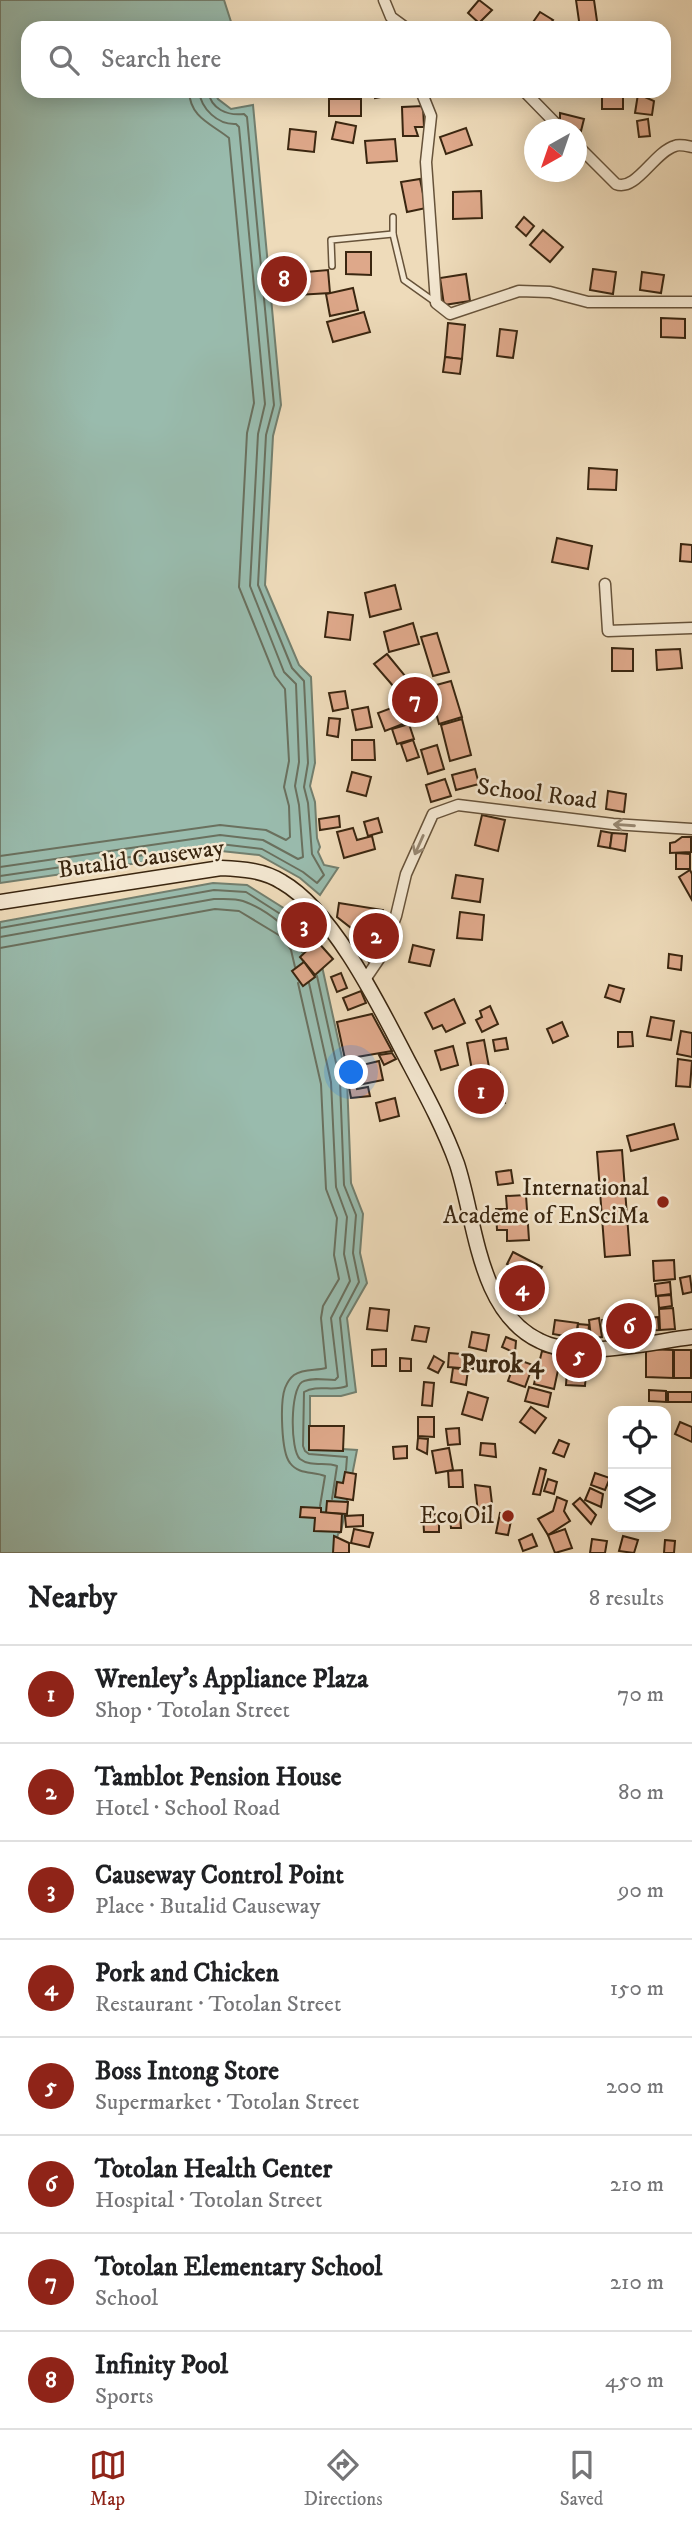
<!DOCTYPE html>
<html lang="en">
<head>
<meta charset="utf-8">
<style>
	:root { --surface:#fff; --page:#f6f6f6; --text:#202124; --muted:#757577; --line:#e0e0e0; --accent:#8f2418 }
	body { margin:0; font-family:"IM FELL DW Pica",serif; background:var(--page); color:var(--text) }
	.controls { position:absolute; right:21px; bottom:21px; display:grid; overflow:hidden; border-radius:14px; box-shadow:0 4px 18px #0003 }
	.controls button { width:63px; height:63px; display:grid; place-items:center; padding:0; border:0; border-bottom:2px solid var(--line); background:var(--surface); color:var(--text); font:35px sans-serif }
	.compass { position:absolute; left:524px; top:119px; width:63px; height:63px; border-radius:50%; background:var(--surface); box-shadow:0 4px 18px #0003; rotate:220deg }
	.you { position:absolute; left:352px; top:1073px; width:24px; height:24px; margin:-18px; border:5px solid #fff; border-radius:50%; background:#1a73e8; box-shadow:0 0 0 10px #1a73e833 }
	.badge { display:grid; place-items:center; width:46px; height:46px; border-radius:50%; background:var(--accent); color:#fff; font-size:23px; font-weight:700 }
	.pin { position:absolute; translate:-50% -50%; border:4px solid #fff; box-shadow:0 2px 7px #0006 }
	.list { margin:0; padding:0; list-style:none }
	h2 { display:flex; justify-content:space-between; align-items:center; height:91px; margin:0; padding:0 28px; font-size:30px }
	h2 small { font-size:23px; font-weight:400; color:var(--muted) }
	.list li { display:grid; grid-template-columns:46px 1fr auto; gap:21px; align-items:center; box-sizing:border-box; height:98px; padding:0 28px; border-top:2px solid var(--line) }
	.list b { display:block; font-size:26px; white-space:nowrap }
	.list p { margin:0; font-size:23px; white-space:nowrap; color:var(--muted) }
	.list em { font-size:23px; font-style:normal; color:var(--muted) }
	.icon { flex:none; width:38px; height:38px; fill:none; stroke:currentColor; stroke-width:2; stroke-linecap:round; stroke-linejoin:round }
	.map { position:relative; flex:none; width:692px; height:1553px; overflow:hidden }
	.search { position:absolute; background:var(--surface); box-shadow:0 4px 18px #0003; left:21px; right:21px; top:21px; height:77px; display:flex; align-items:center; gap:18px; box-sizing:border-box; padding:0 24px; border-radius:21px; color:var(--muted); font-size:26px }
	.sheet { height:875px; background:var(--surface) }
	nav { display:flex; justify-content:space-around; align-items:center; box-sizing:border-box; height:98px; border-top:2px solid var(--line); background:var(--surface); font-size:19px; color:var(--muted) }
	nav a { display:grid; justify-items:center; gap:4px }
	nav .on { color:var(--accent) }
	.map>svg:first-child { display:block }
</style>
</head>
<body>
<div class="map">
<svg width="692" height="1553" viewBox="0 0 692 1553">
	<rect width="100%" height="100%" fill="#eedbba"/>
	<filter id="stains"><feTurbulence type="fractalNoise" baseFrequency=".00286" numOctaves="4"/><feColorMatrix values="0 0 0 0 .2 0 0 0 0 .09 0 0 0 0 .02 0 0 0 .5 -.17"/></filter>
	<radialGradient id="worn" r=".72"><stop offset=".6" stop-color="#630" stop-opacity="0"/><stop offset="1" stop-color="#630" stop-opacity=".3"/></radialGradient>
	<g fill="#99bbad" stroke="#737f6e" stroke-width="2">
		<path d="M0,0H224L233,28H28V91H214L218,99L231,109L253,105L281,405L273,436L265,585L299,665L311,677L315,763L310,786L315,802L317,838L320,847L318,852L324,865L338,868L320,895L300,878L259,855L221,851L0,883Z"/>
		<path d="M213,883L247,885L301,919L316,939L347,1080L351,1183L363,1214L360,1253L367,1283L347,1318L356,1392L341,1396H310V1447L357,1450L341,1532L338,1534L334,1553H0V922Z"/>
	</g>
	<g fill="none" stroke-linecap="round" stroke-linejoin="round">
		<g stroke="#6a705e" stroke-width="2">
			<path d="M0,856L220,825L266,830L286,840L290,837L289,806L284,787L289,761L285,689L275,676L239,587L247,433L254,403L229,138C212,124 190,118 189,91"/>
			<path d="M0,867L220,835L263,840L298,859L303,857L299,805L295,786L299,762L296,684L284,672L250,586L258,434L265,404L239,127L236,124C218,125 201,109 199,91"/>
			<path d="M0,876L220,844L262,849L303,872L317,883L324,875L312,854L308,803L304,787L308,763L304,681L292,668L258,585L266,435L274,405L247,117L244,114C227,116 211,109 208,91"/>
			<path d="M0,928L214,890L246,892L296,924L310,945"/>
			<path d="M0,937L214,899C223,899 235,898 243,901C263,908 298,932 302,952"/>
			<path d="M0,948L215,909L239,911L282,937L291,950L295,967"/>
			<path d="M317,976L340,1081L344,1185L356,1215L353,1253L359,1282L340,1318L347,1386C334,1392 317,1384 304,1392L303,1446L305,1451L309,1454L347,1457L346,1470"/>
			<path d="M298,983L321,1084L326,1189L337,1218L334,1255L339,1279L323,1306L321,1318L326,1368C316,1371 304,1368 294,1375C290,1378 287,1383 285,1388C280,1402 281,1452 290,1463C299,1475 313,1471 325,1476L320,1506"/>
			<path d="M309,983L331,1082L336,1187L347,1217L344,1254L350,1281L331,1318L338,1377L335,1380C325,1380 311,1377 302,1382C290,1390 290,1450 300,1459C310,1467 326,1462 337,1466L332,1499"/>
		</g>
	</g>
	<g fill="#dea88a" stroke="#3a2610" stroke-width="2">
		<path d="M479,0L492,10L479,23L468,13Z"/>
		<path d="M576,0H594L598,28H580Z"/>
		<path d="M540,12L553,20L547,28H529Z"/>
		<path d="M373,91H401L402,93L375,98Z"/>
		<path d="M602,93L623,94V109H602Z"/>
		<path d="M638,94L654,101L652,115L635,113Z"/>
		<rect x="329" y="99" width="32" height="17"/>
		<path d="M423,106L424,127H415L418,136H403L402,107Z"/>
		<path d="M560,113L584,119L581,131L560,126Z"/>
		<path d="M648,119L650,136L639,137L637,121Z"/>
		<path d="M336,122L356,126L353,143L332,139Z"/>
		<path d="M466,128L472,145L446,154L440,137Z"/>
		<path d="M290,129L316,132L314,152L288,149Z"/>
		<path d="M395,139L397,161L367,163L365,141Z"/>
		<path d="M420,179L426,208L407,212L401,182Z"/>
		<path d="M481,191L482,218L453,219V192Z"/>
		<path d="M524,217L534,226L526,236L516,227Z"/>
		<path d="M543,230L563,247L550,262L530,245Z"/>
		<path d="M346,252H371V275L346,274Z"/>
		<path d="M593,269L616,272L613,294L590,290Z"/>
		<path d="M328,270L330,293L297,295L295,273Z"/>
		<path d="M642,272L664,275L661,293L640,290Z"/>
		<path d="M466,274L470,301L444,305L440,278Z"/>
		<path d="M353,288L358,310L330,316L326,294Z"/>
		<path d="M364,312L370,332L333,342L327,322Z"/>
		<path d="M661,318L685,319V338L661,337Z"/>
		<path d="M448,323L465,325L462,359L445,357Z"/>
		<path d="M500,329L517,331L513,358L497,356Z"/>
		<path d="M445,357L462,359L460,374L443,372Z"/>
		<path d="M589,468L617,470L616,490L588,489Z"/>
		<path d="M557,538L592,546L588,569L552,562Z"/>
		<path d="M681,544L692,545V562L680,561Z"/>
		<path d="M395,585L401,609L370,617L365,593Z"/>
		<path d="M328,612L353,615L350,640L325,637Z"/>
		<path d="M413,623L419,644L389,652L384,632Z"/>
		<path d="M437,633L449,672L433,676L421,637Z"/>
		<path d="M612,648L633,649V671H612Z"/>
		<path d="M680,649L682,668L657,670L656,650Z"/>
		<path d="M387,654L406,677L394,687L374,664Z"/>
		<path d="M451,681L462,717L439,724L429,687Z"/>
		<path d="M345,691L348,708L333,711L329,693Z"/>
		<path d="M402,704L408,722L385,731L378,713Z"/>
		<path d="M368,707L372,727L356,730L352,710Z"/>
		<path d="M329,718L340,719L338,737L327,735Z"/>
		<path d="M462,719L471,755L450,761L441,725Z"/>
		<path d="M409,724L414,739L397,744L392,729Z"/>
		<path d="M352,740H374L375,760H352Z"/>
		<path d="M413,740L419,757L407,761L401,744Z"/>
		<path d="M437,745L444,769L428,774L421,750Z"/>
		<path d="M475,769L479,784L456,790L452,775Z"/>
		<path d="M352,772L371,777L366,796L347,791Z"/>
		<path d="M445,779L451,796L431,802L426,785Z"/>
		<path d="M608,791L626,794L624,812L606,809Z"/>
		<path d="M482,815L505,820L498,851L475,845Z"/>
		<path d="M339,816L340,827L320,830L319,819Z"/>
		<path d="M378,818L382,832L368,836L364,822Z"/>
		<path d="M353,828L357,840L372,836L375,849L344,858L337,832Z"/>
		<path d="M601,831L612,833L610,848L598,846Z"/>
		<path d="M612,833L627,834L625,851L610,848Z"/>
		<path d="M682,837H691V852L670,853V843L675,842Z"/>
		<path d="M676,853L690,854V869H676Z"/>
		<path d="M690,870L692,874V900L679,877Z"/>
		<path d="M456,875L483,879L480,902L452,898Z"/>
		<path d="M339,903L383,910L382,919L366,917L355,931L337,917Z"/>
		<path d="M460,912L484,915L482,940L457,938Z"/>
		<path d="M359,932L376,951L369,962L350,941Z"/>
		<path d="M317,941L333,959L315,975L300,957Z"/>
		<path d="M413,945L434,950L430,966L409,962Z"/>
		<path d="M669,954L682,956L681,970L668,968Z"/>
		<path d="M304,962L315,977L303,986L292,971Z"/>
		<path d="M341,973L347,988L337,992L331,977Z"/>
		<path d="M609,985L624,989L620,1002L605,997Z"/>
		<path d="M361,991L366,1003L348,1010L343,998Z"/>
		<path d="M454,999L465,1023L446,1032L442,1025L433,1029L425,1013Z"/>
		<path d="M490,1006L498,1024L482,1032L476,1020L482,1017L480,1011Z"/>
		<path d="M372,1014L392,1051L345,1059L337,1022Z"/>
		<path d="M651,1017L674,1021L671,1040L647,1036Z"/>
		<path d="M562,1022L568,1036L553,1043L547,1029Z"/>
		<path d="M681,1031L692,1033V1057L677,1054Z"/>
		<path d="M618,1032H632L633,1046L618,1047Z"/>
		<path d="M506,1038L508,1049L495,1051L493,1040Z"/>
		<path d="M484,1040L489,1067L472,1070L467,1043Z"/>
		<path d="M453,1046L458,1065L441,1070L435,1051Z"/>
		<path d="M392,1053L396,1059L384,1065L379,1055Z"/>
		<path d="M678,1059L692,1061L690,1087L676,1086Z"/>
		<path d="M379,1061L383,1080L358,1085L354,1067Z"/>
		<path d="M500,1073L505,1103L463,1109L458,1079Z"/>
		<path d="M356,1080L357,1089L368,1087L370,1096L351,1098L348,1082Z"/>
		<path d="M395,1098L399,1116L380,1121L376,1103Z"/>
		<path d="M674,1124L678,1139L631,1151L627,1136Z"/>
		<path d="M622,1150L630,1255L605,1257L597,1152Z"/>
		<path d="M511,1170L513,1183L498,1185L496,1172Z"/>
		<path d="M526,1195L529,1240L507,1241V1230H497L496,1209H507L506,1196Z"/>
		<path d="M513,1252L542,1267L536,1278L507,1264Z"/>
		<path d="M674,1260L675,1279L654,1281L653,1261Z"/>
		<path d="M520,1274L548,1288L539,1308L510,1293Z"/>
		<path d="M690,1276L692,1292L683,1294L680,1278Z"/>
		<path d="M670,1282L671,1294L656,1296L655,1284Z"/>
		<path d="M671,1295L672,1306L659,1308L658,1296Z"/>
		<path d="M370,1308L389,1310L387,1331L367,1329Z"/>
		<path d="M673,1308L675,1329L660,1330L659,1309Z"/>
		<path d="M658,1317L659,1330L640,1331L639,1318Z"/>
		<path d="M599,1318L602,1337L591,1338L589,1320Z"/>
		<path d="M617,1318L619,1334L605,1336L602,1320Z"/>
		<path d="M555,1320L578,1323L576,1338L553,1334Z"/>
		<path d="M578,1324L589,1325L588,1337L577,1336Z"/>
		<path d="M415,1326L429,1328L426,1342L412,1340Z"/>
		<path d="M472,1332L489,1335L486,1351L469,1347Z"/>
		<path d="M506,1337L516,1341L515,1353L502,1347Z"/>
		<path d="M386,1349V1366H372V1350Z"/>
		<path d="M646,1349L673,1350V1378L646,1377Z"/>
		<rect x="674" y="1350" width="17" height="28"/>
		<path d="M542,1351L561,1356L554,1389L534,1384Z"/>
		<path d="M449,1353L474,1355L473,1369L448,1367Z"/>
		<path d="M434,1356L444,1362L438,1373L428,1368Z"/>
		<path d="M568,1357L587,1359L585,1386L566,1385Z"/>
		<path d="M400,1358L411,1359V1371H400Z"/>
		<path d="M516,1359L533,1365L525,1387L508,1381Z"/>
		<path d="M453,1368L468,1370L466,1385L451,1382Z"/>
		<path d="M424,1382L434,1383L432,1406L422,1405Z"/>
		<path d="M529,1387L551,1393L548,1407L525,1401Z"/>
		<path d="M649,1390L666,1391V1402L649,1401Z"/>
		<path d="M468,1392L488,1398L482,1420L462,1414Z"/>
		<rect x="668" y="1392" width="24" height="10"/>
		<path d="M531,1407L546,1418L535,1433L520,1422Z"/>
		<path d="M418,1417H434V1437L418,1436Z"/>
		<path d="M680,1422L692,1427V1442L675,1434Z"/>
		<path d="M309,1426H344L343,1451L309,1450Z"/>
		<path d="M459,1428L460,1444L448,1445L446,1429Z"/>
		<path d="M418,1438L428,1439L427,1454L417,1449Z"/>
		<path d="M559,1440L569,1444L564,1457L553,1453Z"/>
		<path d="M481,1443L495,1444L496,1457L480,1455Z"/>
		<path d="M407,1446V1458L394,1459L393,1447Z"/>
		<path d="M449,1448L453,1470L436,1473L432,1451Z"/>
		<path d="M540,1468L546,1470L540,1495L533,1494Z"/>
		<path d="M462,1470L463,1487H449L448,1471Z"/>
		<path d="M345,1472L356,1474L353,1500L335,1497L337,1482L343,1483Z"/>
		<path d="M595,1473L610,1478L605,1490L591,1485Z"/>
		<path d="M548,1479L557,1482L554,1494L544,1491Z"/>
		<path d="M475,1485L490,1487L493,1512L478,1513Z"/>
		<path d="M590,1488L603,1494L601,1507L585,1500Z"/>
		<path d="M557,1497L567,1501L564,1511L570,1521L548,1535L538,1519L553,1511Z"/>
		<path d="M580,1498L596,1515L591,1524L573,1504Z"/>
		<path d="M327,1501L348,1502L347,1514L326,1513Z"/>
		<path d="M301,1507L321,1508V1512L342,1514L341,1532L314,1531L315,1518L300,1517Z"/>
		<path d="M500,1513L512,1516L508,1535L496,1533Z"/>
		<path d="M439,1514V1532H424L423,1515Z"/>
		<path d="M363,1515V1526L346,1527L345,1516Z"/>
		<path d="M450,1515H460L461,1528H451Z"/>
		<path d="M354,1529L373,1533L369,1547L351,1543Z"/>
		<path d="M565,1529L572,1548L555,1553L548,1535Z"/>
		<path d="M532,1534L537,1546L523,1551L519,1540Z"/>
		<path d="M334,1536L349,1543V1553H333Z"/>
		<path d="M623,1536L638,1540L634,1553L619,1551Z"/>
		<path d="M592,1539L607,1541L605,1553H590Z"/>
		<path d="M665,1540L675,1541L674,1553H664Z"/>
	</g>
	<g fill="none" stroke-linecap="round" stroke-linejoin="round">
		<g stroke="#67533a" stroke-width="8">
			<g id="service">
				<path d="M393,217V234L404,280L435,302"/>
				<path d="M332,266L331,240L393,234"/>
			</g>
		</g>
		<g stroke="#67533a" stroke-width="13">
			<g id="minor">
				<path d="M384,0L391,17L406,28"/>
				<path d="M421,91L431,116L426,162L436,303L450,314L519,291L550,292L588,302H692"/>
				<path d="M524,91L562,130"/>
				<path d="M576,144L616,184C636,192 654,152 675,146C679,144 687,146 692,147"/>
				<path d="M605,584L608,631L692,628"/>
				<path d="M364,981L381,956L396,916L406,874L433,814L458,805L613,824L692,829"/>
			</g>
		</g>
		<g stroke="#3a2610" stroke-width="17">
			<path id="secondary" d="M0,902L221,868C242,869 263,870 282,882C333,911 380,1007 407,1059C425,1093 444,1128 457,1164C476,1222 478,1312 540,1341C577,1360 650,1342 692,1337"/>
		</g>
		<use href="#service" stroke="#f4e8d2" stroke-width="5"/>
		<use href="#minor" stroke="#f4e8d2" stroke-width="10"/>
		<use href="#secondary" stroke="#f4e8d2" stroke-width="14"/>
	</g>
	<defs><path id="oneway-shaft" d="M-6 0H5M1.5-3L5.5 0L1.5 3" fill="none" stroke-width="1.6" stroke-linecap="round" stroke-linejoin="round" transform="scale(1.75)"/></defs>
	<g stroke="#978771">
		<use href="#oneway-shaft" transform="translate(624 825) rotate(-176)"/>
		<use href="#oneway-shaft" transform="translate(419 845) rotate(114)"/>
	</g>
	<g fill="#8f2418" stroke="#f4e8d2" stroke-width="2.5">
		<circle cx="663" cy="1202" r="7"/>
		<circle cx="508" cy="1516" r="7"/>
	</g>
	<g text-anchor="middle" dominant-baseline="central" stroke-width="5" stroke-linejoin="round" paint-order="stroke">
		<g font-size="24" fill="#3a2610" stroke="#f4e8d2">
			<text transform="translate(537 794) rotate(7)">School Road</text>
			<text transform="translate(141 859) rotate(-8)">Butalid Causeway</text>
		</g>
		<g font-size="24" fill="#3a2610" stroke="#f4e8d2" text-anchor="end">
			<text x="649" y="1188">International<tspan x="649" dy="28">Academe of EnSciMa</tspan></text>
			<text x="494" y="1516">Eco Oil</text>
		</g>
		<g font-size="26" font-weight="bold" fill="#3a2610" stroke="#f4e8d2">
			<text x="502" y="1364">Purok 4</text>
		</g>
	</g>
	<rect width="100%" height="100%" filter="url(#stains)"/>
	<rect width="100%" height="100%" fill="url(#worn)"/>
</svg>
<div class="controls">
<button><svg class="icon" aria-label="locate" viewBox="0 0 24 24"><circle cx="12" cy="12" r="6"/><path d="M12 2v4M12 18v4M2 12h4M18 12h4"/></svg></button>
<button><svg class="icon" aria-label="layers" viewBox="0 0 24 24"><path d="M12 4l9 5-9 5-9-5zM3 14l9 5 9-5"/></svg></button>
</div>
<svg class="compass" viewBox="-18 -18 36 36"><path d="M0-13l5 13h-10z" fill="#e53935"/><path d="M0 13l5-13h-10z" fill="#757577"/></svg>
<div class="you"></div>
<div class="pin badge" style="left:481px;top:1091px">1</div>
<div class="pin badge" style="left:376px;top:936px">2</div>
<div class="pin badge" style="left:304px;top:925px">3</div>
<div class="pin badge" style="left:522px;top:1288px">4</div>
<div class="pin badge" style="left:579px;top:1355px">5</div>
<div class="pin badge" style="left:629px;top:1326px">6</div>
<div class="pin badge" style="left:415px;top:700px">7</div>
<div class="pin badge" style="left:284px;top:279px">8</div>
<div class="search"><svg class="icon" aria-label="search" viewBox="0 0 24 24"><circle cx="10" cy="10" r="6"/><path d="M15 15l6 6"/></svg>Search here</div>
</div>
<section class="sheet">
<h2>Nearby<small>8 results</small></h2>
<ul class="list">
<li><span class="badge">1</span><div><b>Wrenley's Appliance Plaza</b><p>Shop · Totolan Street</p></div><em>70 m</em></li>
<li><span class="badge">2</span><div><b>Tamblot Pension House</b><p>Hotel · School Road</p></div><em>80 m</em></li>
<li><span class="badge">3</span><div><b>Causeway Control Point</b><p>Place · Butalid Causeway</p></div><em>90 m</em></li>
<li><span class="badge">4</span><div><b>Pork and Chicken</b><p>Restaurant · Totolan Street</p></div><em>150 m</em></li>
<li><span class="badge">5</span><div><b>Boss Intong Store</b><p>Supermarket · Totolan Street</p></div><em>200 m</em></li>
<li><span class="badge">6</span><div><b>Totolan Health Center</b><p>Hospital · Totolan Street</p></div><em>210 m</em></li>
<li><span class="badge">7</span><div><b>Totolan Elementary School</b><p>School</p></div><em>210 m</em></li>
<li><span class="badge">8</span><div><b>Infinity Pool</b><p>Sports</p></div><em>450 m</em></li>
</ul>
</section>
<nav>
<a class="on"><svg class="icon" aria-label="map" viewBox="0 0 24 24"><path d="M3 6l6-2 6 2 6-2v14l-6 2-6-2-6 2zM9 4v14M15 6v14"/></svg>Map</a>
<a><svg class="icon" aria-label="directions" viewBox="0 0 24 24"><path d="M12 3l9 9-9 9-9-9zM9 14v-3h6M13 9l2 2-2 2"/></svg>Directions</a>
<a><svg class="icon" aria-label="saved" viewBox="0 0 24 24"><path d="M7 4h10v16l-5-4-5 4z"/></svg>Saved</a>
</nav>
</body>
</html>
